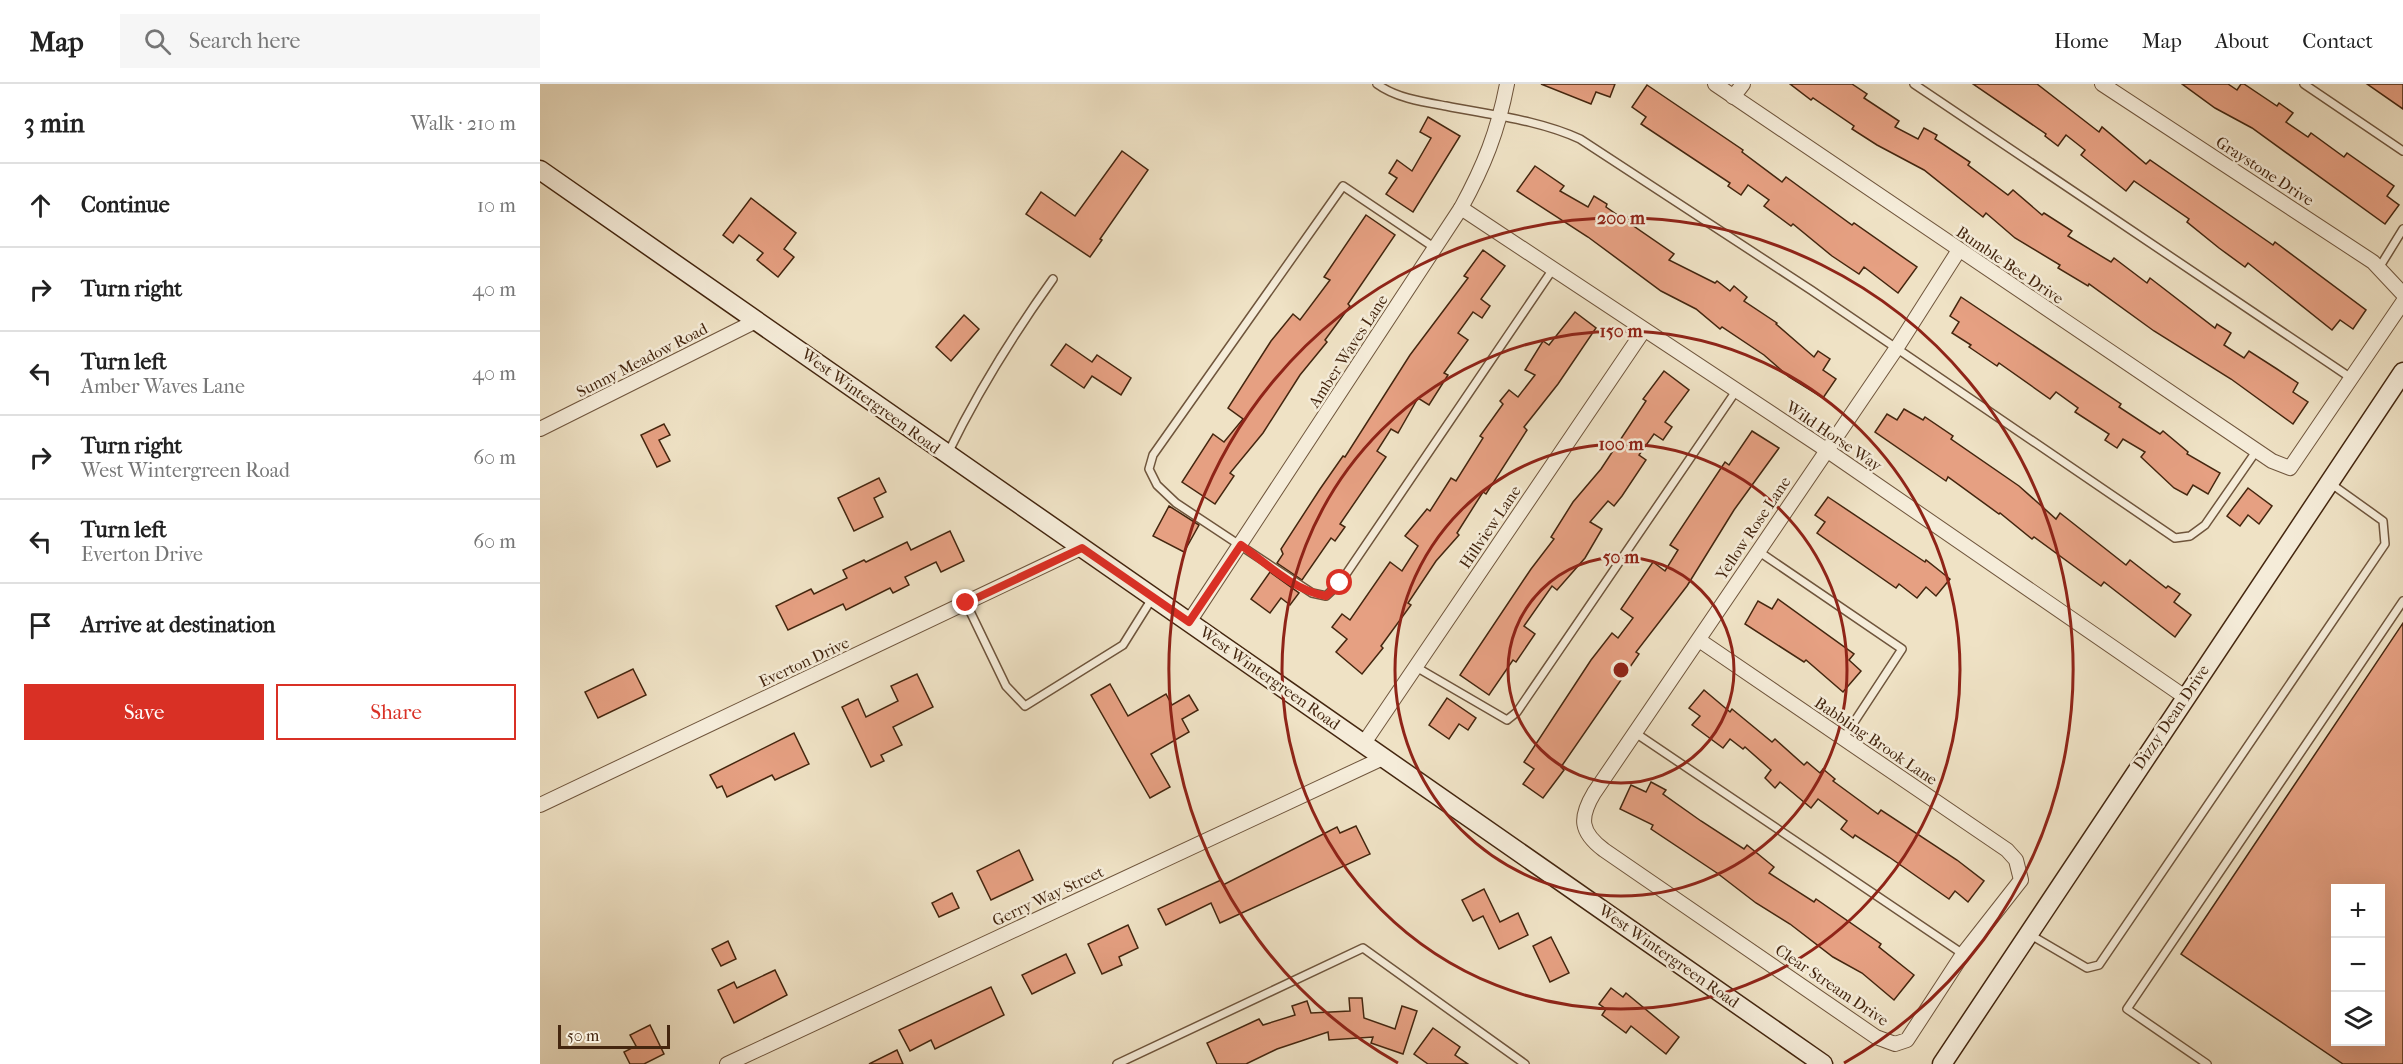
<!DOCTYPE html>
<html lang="en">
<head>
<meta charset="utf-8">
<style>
	:root { --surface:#fff; --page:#f6f6f6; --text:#222; --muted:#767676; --line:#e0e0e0; --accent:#d93025 }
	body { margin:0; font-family:"IM FELL French Canon",serif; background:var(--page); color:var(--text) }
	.controls { position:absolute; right:18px; bottom:18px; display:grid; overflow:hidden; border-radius:0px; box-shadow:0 6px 24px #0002 }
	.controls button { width:54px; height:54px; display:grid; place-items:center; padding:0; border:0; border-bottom:2px solid var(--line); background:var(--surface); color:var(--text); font:30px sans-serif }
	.scale { position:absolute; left:18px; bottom:15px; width:112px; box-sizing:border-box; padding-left:6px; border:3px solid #44260f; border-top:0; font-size:16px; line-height:21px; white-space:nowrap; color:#44260f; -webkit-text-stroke:4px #f5ecd9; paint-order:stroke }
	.stop { position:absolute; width:18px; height:18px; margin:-14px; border:4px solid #d93025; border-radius:50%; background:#fff }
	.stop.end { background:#d93025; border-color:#fff; box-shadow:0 2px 6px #0008 }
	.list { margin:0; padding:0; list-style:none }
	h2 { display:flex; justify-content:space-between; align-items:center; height:78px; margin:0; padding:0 24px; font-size:26px }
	h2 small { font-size:20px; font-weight:400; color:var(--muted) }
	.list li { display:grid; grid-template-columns:39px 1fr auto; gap:18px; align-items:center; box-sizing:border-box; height:84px; padding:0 24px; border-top:2px solid var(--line) }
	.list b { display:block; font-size:22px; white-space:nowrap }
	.list p { margin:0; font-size:20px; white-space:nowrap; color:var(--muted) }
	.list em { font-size:20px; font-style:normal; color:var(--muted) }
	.actions { display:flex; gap:12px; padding:18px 24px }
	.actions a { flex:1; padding:14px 0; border:2px solid var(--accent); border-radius:0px; text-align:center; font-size:21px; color:var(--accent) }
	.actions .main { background:var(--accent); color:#fff }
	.icon { flex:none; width:33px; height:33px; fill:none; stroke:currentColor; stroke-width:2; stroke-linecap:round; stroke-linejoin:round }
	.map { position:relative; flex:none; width:1863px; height:980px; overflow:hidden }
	header { display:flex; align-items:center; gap:36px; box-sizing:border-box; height:84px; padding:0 30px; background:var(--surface); border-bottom:2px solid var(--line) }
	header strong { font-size:28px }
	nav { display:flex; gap:33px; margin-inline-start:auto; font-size:21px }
	.search { width:420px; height:54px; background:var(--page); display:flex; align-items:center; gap:15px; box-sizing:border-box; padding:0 21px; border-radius:0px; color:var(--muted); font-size:22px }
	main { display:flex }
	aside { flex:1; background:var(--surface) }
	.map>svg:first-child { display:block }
</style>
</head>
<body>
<header>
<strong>Map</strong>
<div class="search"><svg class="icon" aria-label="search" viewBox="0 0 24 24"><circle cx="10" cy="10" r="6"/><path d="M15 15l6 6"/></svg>Search here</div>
<nav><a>Home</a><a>Map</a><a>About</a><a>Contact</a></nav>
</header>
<main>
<aside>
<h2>3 min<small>Walk · 210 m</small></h2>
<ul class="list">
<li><svg class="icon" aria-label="ahead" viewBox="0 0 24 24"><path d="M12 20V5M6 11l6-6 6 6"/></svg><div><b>Continue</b></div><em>10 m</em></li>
<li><svg class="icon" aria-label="right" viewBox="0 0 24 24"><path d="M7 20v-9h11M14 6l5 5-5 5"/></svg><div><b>Turn right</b></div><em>40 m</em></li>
<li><svg class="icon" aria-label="left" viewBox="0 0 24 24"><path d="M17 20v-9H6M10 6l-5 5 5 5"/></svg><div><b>Turn left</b><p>Amber Waves Lane</p></div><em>40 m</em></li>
<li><svg class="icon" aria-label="right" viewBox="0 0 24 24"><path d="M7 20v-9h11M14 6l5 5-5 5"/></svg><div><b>Turn right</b><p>West Wintergreen Road</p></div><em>60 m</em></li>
<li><svg class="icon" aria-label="left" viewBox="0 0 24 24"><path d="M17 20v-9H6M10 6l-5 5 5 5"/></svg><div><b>Turn left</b><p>Everton Drive</p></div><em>60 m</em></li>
<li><svg class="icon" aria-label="arrive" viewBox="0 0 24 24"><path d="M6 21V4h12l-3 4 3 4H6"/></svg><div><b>Arrive at destination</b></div></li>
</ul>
<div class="actions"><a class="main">Save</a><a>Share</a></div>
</aside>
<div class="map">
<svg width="1863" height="980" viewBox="0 0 1863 980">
	<rect width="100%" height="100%" fill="#efe2c5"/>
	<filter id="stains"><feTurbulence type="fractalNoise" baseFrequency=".00333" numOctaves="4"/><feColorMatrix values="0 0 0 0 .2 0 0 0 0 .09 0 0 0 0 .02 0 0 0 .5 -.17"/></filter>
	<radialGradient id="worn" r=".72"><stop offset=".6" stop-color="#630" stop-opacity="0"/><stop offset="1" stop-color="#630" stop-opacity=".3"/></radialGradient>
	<g fill="#e6a082" stroke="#44260f" stroke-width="1.5" fill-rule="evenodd">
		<path d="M1001,0H1075L1070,13L1056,8L1051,20Z"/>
		<path d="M1250,0H1312L1327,10L1324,14L1359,37L1355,43L1378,55L1384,44L1397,51L1395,55L1430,78L1428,81L1468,111L1473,106L1502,131L1504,129L1532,147L1528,152L1571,178L1574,174L1607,199L1610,194L1675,244L1677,240L1691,249L1684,261L1704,274L1709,267L1737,285L1758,299L1753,308L1768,318L1753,340L1691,295L1614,247L1549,200L1548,202L1518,184L1520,181L1475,154L1446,129L1443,133L1384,86L1337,61L1312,45L1314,42L1273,14L1271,16Z"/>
		<path d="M1433,0H1497L1559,48L1562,43L1606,80L1610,76L1733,161L1735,158L1826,226L1813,245L1800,236L1792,246L1708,179L1705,183L1679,164L1647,138L1649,135L1594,97L1586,107L1541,71L1545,66L1526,51L1518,62L1505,52L1506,50Z"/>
		<path d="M1642,0H1688L1697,6L1701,0H1704L1737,22L1739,19L1753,29L1746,38L1768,53L1771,49L1804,73L1807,69L1854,102L1847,112L1859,121L1845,140L1712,44L1675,24Z"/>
		<path d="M1827,0H1863V25Z"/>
		<path d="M1107,1L1203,66L1202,68L1242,98L1246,93L1312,141L1314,139L1377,183L1358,209L1324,183L1319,190L1292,172L1253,140L1251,142L1224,122L1229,116L1208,101L1201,111L1188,102L1190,99L1101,40L1106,33L1092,23Z"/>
		<path d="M888,33L920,52L873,128L846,110L857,94L849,89L857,76L872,87L891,54L880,48Z"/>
		<path d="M582,67L608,86L560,155L562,156L550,173L486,130L501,108L535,132Z"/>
		<path d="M995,82L1024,102L1020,107L1048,123L1054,112L1067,120L1066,123L1134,170L1129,176L1175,199L1177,197L1190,207L1194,202L1207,213L1204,217L1237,239L1236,240L1274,273L1278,267L1290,275L1283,286L1296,295L1283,314L1249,293L1224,271L1182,243L1180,245L1156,225L1121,207L1048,153L977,107Z"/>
		<path d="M211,114L256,149L244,165L254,173L238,193L217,176L223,169L199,151L193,159L183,151Z"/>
		<path d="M826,131L855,151L808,220L810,222L785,256L787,258L760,291L723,349L690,389L694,392L675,420L642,398L673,350L684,358L703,335L688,324L731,257L753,230L760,236L790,196L784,193Z"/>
		<path d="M943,166L965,182L941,215L950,222L942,234L933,228L918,249L928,256L904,289L908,291L889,321L878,314L858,349L851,345L837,367L846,373L800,440L805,443L795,457L791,454L762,496L737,479L743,470L741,465L780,405L803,372L805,373L870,271L928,194L924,192Z"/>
		<path d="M1421,213L1581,320L1579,323L1620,350L1623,347L1648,368L1647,370L1680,389L1668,410L1653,401L1647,411L1634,404L1601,373L1605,368L1583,355L1577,364L1565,356L1569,350L1535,328L1538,324L1516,308L1510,315L1459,279L1457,282L1429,263L1431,261L1412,249L1419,238L1410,232Z"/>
		<path d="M1035,228L1056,244L1018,300L984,343L987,346L946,410L943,408L917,449L919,451L896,477L868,519L871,521L841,562L843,564L822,590L796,568L807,555L792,543L802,530L810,536L850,478L862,487L878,462L865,452L887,425L890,427L911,394L916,397L943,354L940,352L963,320L960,317L969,306L978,313L995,291L985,286L1003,257L1009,261Z"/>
		<path d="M424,231L439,245L411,277L396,263Z"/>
		<path d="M526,260L552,278L557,271L591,294L581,311L552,292L544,304L511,281Z"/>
		<path d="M1124,287L1149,306L1125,338L1132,343L1123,356L1114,350L1099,371L1106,376L1082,412L1074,422L1068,417L1050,438L1062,445L1045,474L1017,506L1012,502L984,542L995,550L976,578L973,576L949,611L920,591L991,485L1014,455L1011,453L1033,418L1061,385L1106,317L1103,315Z"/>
		<path d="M1364,325L1383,336L1385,333L1413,352L1411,355L1479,402L1516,435L1520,429L1586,481L1590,476L1626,504L1628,502L1640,510L1634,518L1651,531L1635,553L1564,498L1561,502L1494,453L1492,455L1460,429L1459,430L1408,393L1406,397L1335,348L1347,330L1357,336Z"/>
		<path d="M124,340L130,351L119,356L130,377L117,383L101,351Z"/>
		<path d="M1212,347L1239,364L1194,426L1147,502L1096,568L1099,570L1021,683L1024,686L1003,714L983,700L994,685L984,678L1051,576L1072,549L1078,554L1093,534L1081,525L1113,478L1125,487L1138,466L1130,461L1185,378L1189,381Z"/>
		<path d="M339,394L346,408L334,414L343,433L314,447L298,414Z"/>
		<path d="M1708,404L1732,422L1719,440L1708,431L1700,442L1687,432Z"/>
		<path d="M1288,413L1385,478L1386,476L1410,495L1396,512L1386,503L1377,514L1359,500L1356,504L1277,449L1285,438L1275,431Z"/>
		<path d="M629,422L659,441L644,468L613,452Z"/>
		<path d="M410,447L424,477L401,488L396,478L365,493L369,501L353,509L350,504L306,526L303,520L248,546L236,522L271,505L274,510L307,494L303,486L324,476L326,478L367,458L371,466Z"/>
		<path d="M730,488L759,509L750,521L741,514L730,529L711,515Z"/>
		<path d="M1238,515L1314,570L1309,576L1321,587L1303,608L1266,576L1264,578L1205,540L1218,517L1232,525Z"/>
		<path d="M1863,539V980H1803L1641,870ZM1796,804H1840V957H1796Z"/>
		<path d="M93,585L106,611L58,634L45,608Z"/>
		<path d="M377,590L393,623L353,643L362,661L341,671L344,677L331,683L302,623L318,615L326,633L358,617L351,602Z"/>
		<path d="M570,600L588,632L626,610L632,621L649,611L658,626L642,635L649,648L611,670L630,703L610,714L551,611Z"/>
		<path d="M1164,606L1190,628L1192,625L1232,658L1235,655L1264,681L1267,678L1280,689L1283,685L1295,695L1293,697L1338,730L1341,726L1417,776L1444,797L1428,818L1415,807L1409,815L1349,773L1315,751L1313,754L1301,745L1307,737L1278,715L1271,724L1240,698L1235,704L1225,694L1231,686L1205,663L1203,665L1190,655L1183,664L1152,641L1160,632L1149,624Z"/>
		<path d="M907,614L936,634L928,646L919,640L909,655L889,641Z"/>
		<path d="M254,649L269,680L235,696L232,691L187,713L182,702L177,704L170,691Z"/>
		<path d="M1111,698L1126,706L1123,710L1161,737L1204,765L1207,761L1234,783L1229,789L1274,818L1276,815L1341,860L1339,863L1374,891L1354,916L1322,889L1293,873L1250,840L1216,819L1177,789L1111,745L1113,741L1080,725L1091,701L1106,708Z"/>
		<path d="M816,742L830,770L680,839L671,819L626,841L618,825L681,796L683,801L797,743L800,749Z"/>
		<path d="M479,766L493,796L451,816L437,787Z"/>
		<path d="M944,805L960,838L978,829L988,851L959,865L943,832L933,837L922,816Z"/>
		<path d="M412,809L419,824L399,833L392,819Z"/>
		<path d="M588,841L598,864L579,873L582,881L562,890L548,860Z"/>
		<path d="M1011,853L1029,889L1010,898L993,862Z"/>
		<path d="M188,857L196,875L181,882L172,865Z"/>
		<path d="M526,870L535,889L492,910L482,891Z"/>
		<path d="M235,886L247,911L194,939L178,906L194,898L197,904Z"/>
		<path d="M451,903L464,931L395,965L391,956L370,967L359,946Z"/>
		<path d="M1071,904L1083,913L1086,909L1139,953L1126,970L1091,942L1086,949L1062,931L1066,925L1059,920Z"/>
		<path d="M809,914H822L824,934L855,945L862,922L877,927L863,970L831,959L833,953L789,956L788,948L737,965L706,980H677L667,959L719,935L723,941L755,931L752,922L767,917L771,929L810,927Z"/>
		<path d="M110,941L124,970L104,980H90L84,968L96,962L90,951Z"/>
		<path d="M893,944L920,963L915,971L928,980H888L874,970Z"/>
		<path d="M357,966L363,980H329Z"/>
	</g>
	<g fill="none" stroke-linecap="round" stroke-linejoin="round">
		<g stroke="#6f553c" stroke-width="10">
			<g id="lane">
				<path d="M837,0C856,14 883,18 906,22C951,31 999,36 1040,55L1271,206L1635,454L1650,452L1665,441L1717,366"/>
				<path d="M1374,0L1811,294"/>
				<path d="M1764,0L1863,67"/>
				<path d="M895,164L803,102L613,371L609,385L617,401L636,419L772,509L786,512L800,499L1013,185"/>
				<path d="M1839,184L1863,145"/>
				<path d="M408,369C438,307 473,251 513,195"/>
				<path d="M1218,467L1362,565L1303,655"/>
				<path d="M426,519L466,602L485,622L583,561L613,513"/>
				<path d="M876,583L967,636L977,628L1196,307"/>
				<path d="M1094,648L1423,870"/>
				<path d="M1489,850L1547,884L1559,881L1845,460L1843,437L1790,399"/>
				<path d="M577,980L823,864L985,980"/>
				<path d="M1667,980L1587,925L1863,517"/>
			</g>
		</g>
		<g stroke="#6f553c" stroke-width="16">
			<g id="street">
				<path d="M1175,0L1732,377L1750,384L1863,218"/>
				<path d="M1562,0L1833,178L1863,210"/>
				<path d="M1193,13L1203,0"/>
				<path d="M921,124L1285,365L1645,613"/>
				<path d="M0,345L218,236"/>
				<path d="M649,538L921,124C944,82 958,47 967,0"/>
				<path d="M1159,556L1467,766L1476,776L1481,796L1423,870L1367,956L1355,960L1336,953L1064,766C1040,748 1039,734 1054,709L1356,265L1419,166"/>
				<path d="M824,659L1104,246"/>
				<path d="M0,721L541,464"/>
				<path d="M187,980L843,674"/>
			</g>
		</g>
		<g stroke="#44260f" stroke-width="21">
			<g id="secondary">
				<path d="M0,86L1283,980"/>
				<path d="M1402,980L1863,288"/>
			</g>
		</g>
		<use href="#lane" stroke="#f5ecd9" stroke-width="7"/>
		<use href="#street" stroke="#f5ecd9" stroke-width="14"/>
		<use href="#secondary" stroke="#f5ecd9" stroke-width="18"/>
	</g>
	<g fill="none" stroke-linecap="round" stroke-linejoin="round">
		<path stroke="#d93025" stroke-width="8" d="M426,519L542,464L649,538L701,461C727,480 753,506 786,512L800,499"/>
	</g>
	<g fill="none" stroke="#8f2418" stroke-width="3">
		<circle cx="1081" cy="586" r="113"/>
		<circle cx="1081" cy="586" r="226"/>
		<circle cx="1081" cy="586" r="339"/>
		<path d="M858 979A452 452 0 1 1 1304 979"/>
	</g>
	<g text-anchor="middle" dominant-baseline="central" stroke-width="5" stroke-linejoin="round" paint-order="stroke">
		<g font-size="16" fill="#44260f" stroke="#f5ecd9">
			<text transform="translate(1725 87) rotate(33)">Graystone Drive</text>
			<text transform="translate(1470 181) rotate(34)">Bumble Bee Drive</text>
			<text transform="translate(808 267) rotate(-57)">Amber Waves Lane</text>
			<text transform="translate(102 276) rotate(-27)">Sunny Meadow Road</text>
			<text transform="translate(331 317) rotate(36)">West Wintergreen Road</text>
			<text transform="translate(1294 352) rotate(34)">Wild Horse Way</text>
			<text transform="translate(950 443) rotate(-56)">Hillview Lane</text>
			<text transform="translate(1213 444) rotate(-56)">Yellow Rose Lane</text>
			<text transform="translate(264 578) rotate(-25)">Everton Drive</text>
			<text transform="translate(730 594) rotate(35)">West Wintergreen Road</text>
			<text transform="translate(1631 633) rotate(-56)">Dizzy Dean Drive</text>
			<text transform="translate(1336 657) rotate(34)">Babbling Brook Lane</text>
			<text transform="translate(508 812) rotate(-25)">Gerry Way Street</text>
			<text transform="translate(1129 872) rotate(35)">West Wintergreen Road</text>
			<text transform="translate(1292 901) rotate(34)">Clear Stream Drive</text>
		</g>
	</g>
	<circle cx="1081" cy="586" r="9" fill="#8f2418" stroke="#f5ecd9" stroke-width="3"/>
	<g font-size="18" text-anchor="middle" font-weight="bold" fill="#8f2418" stroke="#f5ecd9" stroke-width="5" stroke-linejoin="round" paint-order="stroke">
		<text x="1081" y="140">200 m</text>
		<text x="1081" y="253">150 m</text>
		<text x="1081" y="366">100 m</text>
		<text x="1081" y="479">50 m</text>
	</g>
	<rect width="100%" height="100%" filter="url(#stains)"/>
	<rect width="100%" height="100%" fill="url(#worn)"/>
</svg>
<div class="controls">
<button>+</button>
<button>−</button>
<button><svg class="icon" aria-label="layers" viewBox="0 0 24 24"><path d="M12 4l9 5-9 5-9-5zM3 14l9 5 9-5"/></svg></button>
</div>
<div class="scale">50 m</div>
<div class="stop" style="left:800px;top:499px"></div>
<div class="stop end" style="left:426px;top:519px"></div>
</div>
</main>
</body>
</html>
